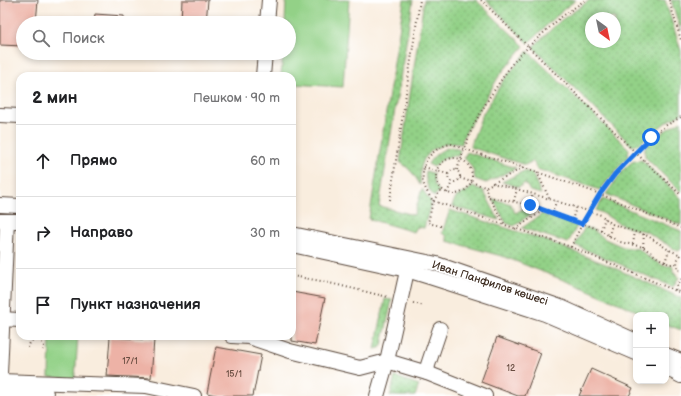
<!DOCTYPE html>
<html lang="ru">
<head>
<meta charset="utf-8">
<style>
	:root { --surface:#fff; --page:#f2f2f2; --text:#202124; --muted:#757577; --line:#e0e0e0 }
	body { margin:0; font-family:"Balsamiq Sans",sans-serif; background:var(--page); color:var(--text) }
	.controls { position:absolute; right:12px; bottom:12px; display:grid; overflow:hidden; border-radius:8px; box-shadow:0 2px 6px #0003 }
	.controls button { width:36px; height:36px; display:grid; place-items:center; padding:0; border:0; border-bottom:1px solid var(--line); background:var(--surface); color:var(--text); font:20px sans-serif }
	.compass { position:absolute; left:585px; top:12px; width:36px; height:36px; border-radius:50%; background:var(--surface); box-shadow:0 2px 6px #0003; rotate:147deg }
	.stop { position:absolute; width:12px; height:12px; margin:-9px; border:3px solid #1a73e8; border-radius:50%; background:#fff }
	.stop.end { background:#1a73e8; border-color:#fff; box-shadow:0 1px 4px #0008 }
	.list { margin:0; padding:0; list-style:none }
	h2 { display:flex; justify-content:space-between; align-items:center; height:52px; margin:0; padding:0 16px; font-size:17px }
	h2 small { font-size:13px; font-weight:400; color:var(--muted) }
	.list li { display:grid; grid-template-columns:26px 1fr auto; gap:12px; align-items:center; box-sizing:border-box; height:72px; padding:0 16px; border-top:1px solid var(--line) }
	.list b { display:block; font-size:15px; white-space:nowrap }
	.list em { font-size:13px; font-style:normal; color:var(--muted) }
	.icon { flex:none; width:22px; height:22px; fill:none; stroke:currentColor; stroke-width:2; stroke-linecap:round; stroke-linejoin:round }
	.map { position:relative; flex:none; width:681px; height:396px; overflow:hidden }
	.search { position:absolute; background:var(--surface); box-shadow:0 2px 6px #0003; left:16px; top:16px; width:280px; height:44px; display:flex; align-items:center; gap:10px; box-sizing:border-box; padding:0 14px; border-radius:22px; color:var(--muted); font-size:15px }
	.panel { position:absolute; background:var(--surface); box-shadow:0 2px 6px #0003; left:16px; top:72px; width:280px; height:268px; border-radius:12px }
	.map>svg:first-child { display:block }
</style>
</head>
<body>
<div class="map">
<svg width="681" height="396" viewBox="0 0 681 396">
	<defs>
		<pattern id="grass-dots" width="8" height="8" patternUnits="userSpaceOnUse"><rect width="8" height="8" fill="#93d187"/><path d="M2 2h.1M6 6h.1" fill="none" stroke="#79aa6e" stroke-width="1.8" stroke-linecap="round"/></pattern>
	</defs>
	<rect width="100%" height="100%" fill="#fff"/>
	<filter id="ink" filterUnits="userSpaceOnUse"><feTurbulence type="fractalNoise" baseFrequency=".025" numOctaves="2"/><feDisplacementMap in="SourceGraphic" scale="8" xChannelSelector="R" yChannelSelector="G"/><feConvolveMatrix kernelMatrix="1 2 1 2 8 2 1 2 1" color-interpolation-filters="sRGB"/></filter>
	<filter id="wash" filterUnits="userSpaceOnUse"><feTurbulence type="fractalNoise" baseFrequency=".012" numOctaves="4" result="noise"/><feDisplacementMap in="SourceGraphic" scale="16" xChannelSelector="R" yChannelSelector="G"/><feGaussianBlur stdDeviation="0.9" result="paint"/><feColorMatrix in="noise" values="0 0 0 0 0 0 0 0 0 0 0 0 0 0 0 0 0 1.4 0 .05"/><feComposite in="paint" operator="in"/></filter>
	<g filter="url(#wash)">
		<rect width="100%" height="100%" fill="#f9edde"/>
		<g fill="url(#grass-dots)" stroke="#677e52" fill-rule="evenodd">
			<path d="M404,0H413L379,206L414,215L422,189L431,202L424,228L417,227L414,232L369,219Z"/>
			<path d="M424,0H476L524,46L499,76L463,137L462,144L447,143L432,150L424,159L421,167L420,185C415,175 409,168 400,162Z"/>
			<path d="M486,0H576L564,9L528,43Z"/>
			<path d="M590,0H665L681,51V114L665,123L648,136L640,144L632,146L533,47L560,21ZM591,18H615V42H591Z"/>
			<path d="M671,0H681V31Z"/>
			<path d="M528,51L629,149L628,156L600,190L537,169L533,161L525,165L470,147L482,115L503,81Z"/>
			<path d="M681,121V192L645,157V147L663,132Z"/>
			<path d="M451,147L460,150L458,156C448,155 441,159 434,167L428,164C434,155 440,150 451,147Z"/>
			<path d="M467,152L516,168L486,183L475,179C473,168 472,166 464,158Z"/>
			<path d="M642,160L681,198V225L606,194L625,168L633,161Z"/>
			<path d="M426,171L433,173L434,184L439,191L434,197C429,190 424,181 426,171Z"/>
			<path d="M524,171L532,173L541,194L530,191L525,183L519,187L502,182Z"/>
			<path d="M472,187L483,190L499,220L452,206L456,197L466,192Z"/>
			<path d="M493,199L511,204L515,213L523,209L534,212L514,226L506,223Z"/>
			<path d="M603,199L681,231V249L678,251L645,231L630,228L618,223L604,214L596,210Z"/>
			<path d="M450,210L547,241L608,265L681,298V330L666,324V315H646L586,289L505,257L447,241V236L442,233Z"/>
			<path d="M542,214L577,226L568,243L522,228Z"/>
			<path d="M585,227L593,230L605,239L623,247L639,249L648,257L664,266H672L674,272L679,277L673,287L575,245Z"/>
			<path d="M385,299L392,300L382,345L380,348L375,349Z"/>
			<path d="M395,377H396L419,385L415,396H390Z"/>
		</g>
		<g fill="#93d187" stroke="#677e52">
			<path d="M286,0H349L343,87L292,84V76H281L283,53H289V23H285Z"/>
			<path d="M50,336H78L75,379L49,377Z"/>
		</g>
		<g id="blocks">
			<g fill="#edb2a6">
				<path d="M0,0H38L36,23H23V46L0,45Z"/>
				<path d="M182,0H208L206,23H181Z"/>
				<path d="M95,14L124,16V23H94Z"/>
				<path d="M292,292L325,298L315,345L292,341Z"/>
				<path d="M110,337L154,340L151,378L107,376Z"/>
				<path d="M497,337L541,353L525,396H518L481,382Z"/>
				<path d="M216,347L261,355L253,396H220L207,393Z"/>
				<path d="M591,369L633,388L629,396H579Z"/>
			</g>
		</g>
	</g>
	<g filter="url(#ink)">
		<use href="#blocks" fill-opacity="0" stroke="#58473b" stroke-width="1"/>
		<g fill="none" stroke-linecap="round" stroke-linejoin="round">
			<g stroke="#58473b" stroke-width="16">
				<g id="minor">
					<path d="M267,23L269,0"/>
					<path d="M263,76L265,53"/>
					<path d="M0,115L20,116"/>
					<path d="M0,205L20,206"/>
					<path d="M0,221H20"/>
					<path d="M292,234L437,264L561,307L636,341"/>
					<path d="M292,245L407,270L433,278L545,314L636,353"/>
					<path d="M0,319L20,320"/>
					<path d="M232,336L249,337L290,351L360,368L387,361L427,373L485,396"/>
					<path d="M666,355L681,361"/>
					<path d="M666,368L681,376"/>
					<path d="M427,373L428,365L440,329"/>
					<path d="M0,374L7,221"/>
					<path d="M0,381L146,386L194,396"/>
					<path d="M0,391L46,393"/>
					<path d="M377,396L387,361L409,262"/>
				</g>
			</g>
			<g stroke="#58473b" stroke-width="2" stroke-dasharray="1 3" stroke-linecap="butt">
				<path d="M481,0L636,153L681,195"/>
				<path d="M669,0L681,40"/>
				<circle cx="454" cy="176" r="18"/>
				<path d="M424,167L448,174"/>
				<path d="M457,170L464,149L474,124L489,98L512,64L529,46L560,18L585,0"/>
				<circle cx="454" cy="176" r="6"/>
				<path d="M537,172L549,198"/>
				<path d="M460,178L485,187L523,168"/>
				<path d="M492,183L517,189L601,215L612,224L648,236L669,250L681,255"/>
				<path d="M485,187L489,197L505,225"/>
				<path d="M447,193L452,182"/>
				<path d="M489,197L530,205L601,230L609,236L620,242L643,247L657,257L665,262L669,264H677"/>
				<path d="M390,200L420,0"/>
				<path d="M514,201L517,189"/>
				<path d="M530,205L533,194"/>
				<path d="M553,213L556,201"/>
				<path d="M572,220L576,208"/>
				<path d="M441,226L428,223L433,201L442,189"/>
				<path d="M681,228L600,194L537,172L464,149C460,148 456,145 452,144C444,144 433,151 428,158C424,163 422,175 423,182C425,189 429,195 433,201L571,247L681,293"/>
				<path d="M515,229L544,210"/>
				<path d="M601,230L605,218"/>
				<path d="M609,236L612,224"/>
				<path d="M633,244L635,232"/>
				<path d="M571,247L582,224L600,194L615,174L651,137L665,126L681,117"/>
				<path d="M643,247L644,234"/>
				<path d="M680,255C676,261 676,267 681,272"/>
				<path d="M665,262L669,250"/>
				<path d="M292,276L321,281L388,297"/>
				<path d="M675,290L681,279"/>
				<path d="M413,303L424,306"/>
				<path d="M28,348C31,336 41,336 44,347L43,350"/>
			</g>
			<use href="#minor" stroke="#fff" stroke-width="14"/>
		</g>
	</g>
	<g fill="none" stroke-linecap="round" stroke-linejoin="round" filter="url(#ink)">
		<path stroke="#1a73e8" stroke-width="5" d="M530,205L582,224L600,194L615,174L651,137"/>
	</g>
	<g text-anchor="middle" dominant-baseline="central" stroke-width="3" stroke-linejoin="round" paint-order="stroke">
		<g font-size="9" fill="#684c40">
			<text x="130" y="361">17/1</text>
			<text x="511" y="368">12</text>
			<text x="234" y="374">15/1</text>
		</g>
		<g font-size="11" fill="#3b2a1e" stroke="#fff">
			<text transform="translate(490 283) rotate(18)">Иван Панфилов көшесі</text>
		</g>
	</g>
</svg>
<div class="controls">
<button>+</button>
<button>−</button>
</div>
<svg class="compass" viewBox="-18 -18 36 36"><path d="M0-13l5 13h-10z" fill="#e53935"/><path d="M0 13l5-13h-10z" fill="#757577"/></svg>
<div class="stop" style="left:651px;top:137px"></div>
<div class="stop end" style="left:530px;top:205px"></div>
<div class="search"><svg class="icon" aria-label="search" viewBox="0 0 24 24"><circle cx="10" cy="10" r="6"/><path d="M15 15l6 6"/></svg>Поиск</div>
<section class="panel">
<h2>2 мин<small>Пешком · 90 m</small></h2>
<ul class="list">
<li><svg class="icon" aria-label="ahead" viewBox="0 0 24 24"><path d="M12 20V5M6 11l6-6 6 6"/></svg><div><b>Прямо</b></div><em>60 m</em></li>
<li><svg class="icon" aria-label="right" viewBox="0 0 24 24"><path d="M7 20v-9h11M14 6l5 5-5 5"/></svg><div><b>Направо</b></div><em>30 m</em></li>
<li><svg class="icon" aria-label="arrive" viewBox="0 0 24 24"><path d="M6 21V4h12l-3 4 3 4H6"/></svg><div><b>Пункт назначения</b></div></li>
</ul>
</section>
</div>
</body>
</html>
